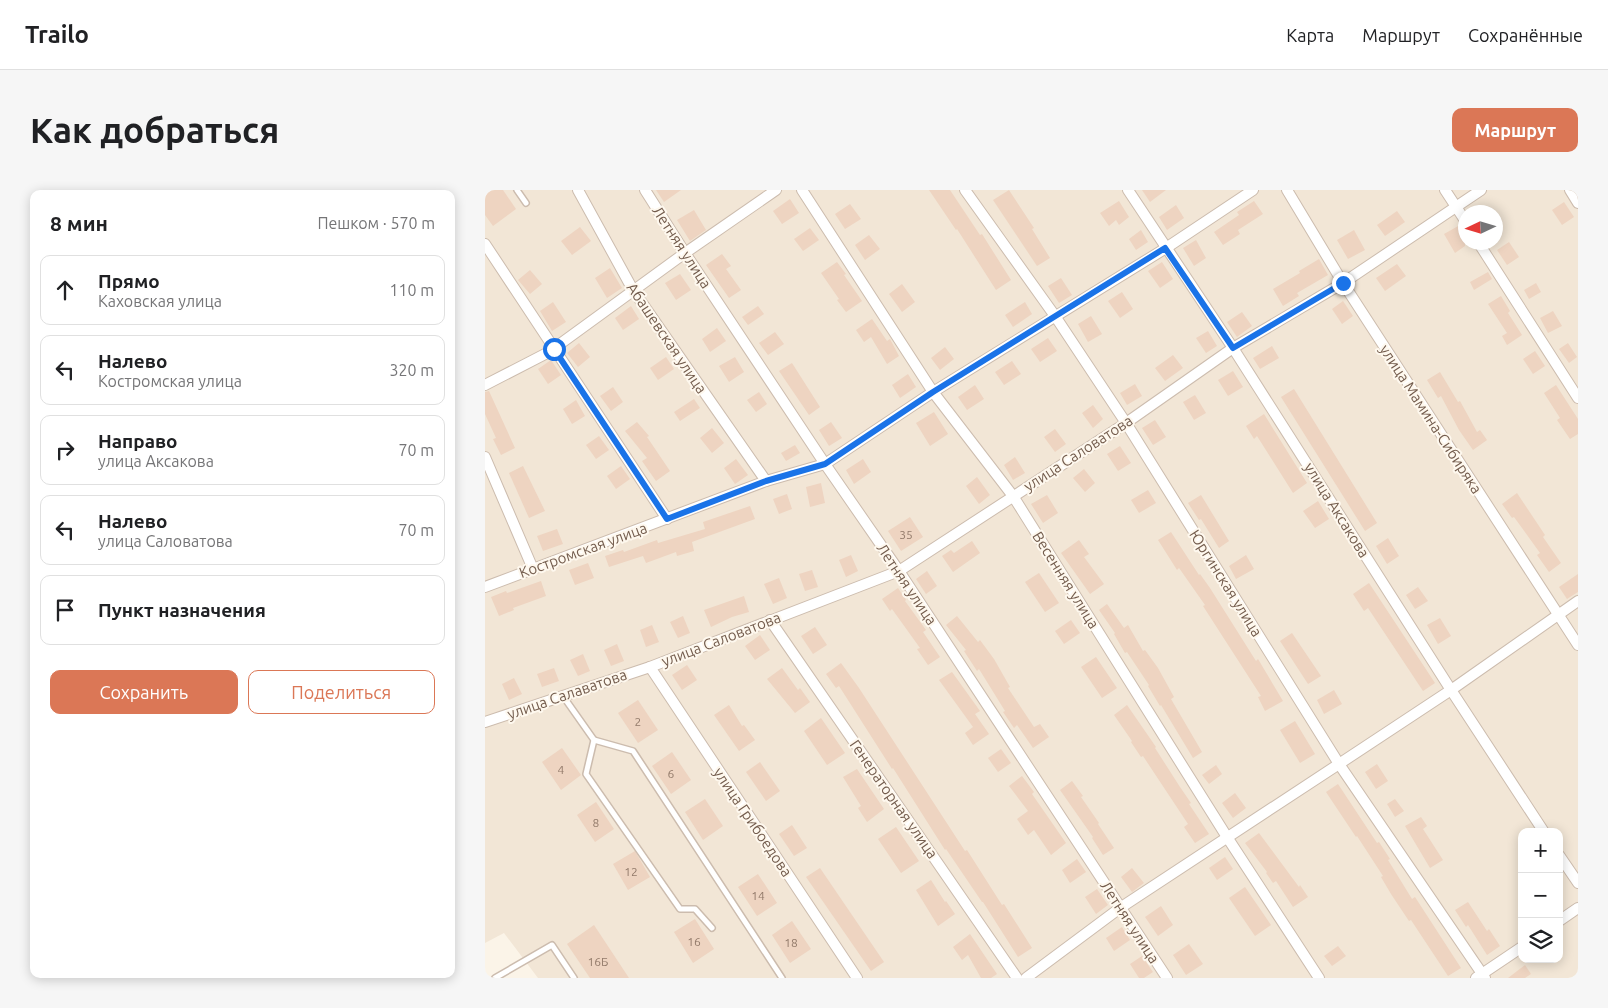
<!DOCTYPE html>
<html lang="ru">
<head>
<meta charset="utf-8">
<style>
	:root { --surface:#fff; --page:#f6f6f6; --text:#202124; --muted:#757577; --line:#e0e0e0; --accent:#db7756 }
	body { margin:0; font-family:Ubuntu,sans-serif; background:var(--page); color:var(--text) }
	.controls { position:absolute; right:15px; bottom:15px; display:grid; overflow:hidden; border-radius:10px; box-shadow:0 2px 12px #0003 }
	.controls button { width:45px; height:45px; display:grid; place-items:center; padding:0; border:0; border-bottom:1px solid var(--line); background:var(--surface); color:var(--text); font:25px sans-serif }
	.compass { position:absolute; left:973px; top:15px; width:45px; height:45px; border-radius:50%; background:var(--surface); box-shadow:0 2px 12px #0003; rotate:266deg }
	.stop { position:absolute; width:15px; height:15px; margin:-11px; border:4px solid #1a73e8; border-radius:50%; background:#fff }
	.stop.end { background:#1a73e8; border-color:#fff; box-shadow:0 1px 5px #0008 }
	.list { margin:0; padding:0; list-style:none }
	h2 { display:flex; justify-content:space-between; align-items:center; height:65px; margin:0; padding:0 20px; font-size:21px }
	h2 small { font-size:16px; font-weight:400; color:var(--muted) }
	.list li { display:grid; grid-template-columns:32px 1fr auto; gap:15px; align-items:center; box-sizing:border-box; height:70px; margin:0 10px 10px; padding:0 10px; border:1px solid var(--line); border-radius:10px }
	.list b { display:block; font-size:19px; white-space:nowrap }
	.list p { margin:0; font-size:16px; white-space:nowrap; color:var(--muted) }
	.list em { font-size:16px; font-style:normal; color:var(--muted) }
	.actions { display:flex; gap:10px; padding:15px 20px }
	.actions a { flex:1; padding:11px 0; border:1px solid var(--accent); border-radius:10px; text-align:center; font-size:18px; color:var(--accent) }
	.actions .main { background:var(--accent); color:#fff }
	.icon { flex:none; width:28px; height:28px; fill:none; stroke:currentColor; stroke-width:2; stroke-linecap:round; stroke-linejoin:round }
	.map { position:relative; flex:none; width:1093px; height:788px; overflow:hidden; border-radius:10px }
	header { display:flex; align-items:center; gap:30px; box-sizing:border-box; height:70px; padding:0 25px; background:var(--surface); border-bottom:1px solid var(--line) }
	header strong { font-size:24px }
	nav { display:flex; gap:28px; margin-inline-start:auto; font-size:18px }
	.intro { display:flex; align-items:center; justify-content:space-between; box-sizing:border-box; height:120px; padding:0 30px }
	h1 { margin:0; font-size:35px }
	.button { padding:12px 22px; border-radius:10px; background:var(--accent); color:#fff; font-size:18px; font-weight:700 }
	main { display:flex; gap:30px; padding:0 30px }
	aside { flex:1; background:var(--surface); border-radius:10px; box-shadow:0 2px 12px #0003 }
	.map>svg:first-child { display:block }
</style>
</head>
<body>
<header>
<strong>Trailo</strong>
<nav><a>Карта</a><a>Маршрут</a><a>Сохранённые</a></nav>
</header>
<div class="intro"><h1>Как добраться</h1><a class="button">Маршрут</a></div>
<main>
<aside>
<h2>8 мин<small>Пешком · 570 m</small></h2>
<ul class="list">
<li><svg class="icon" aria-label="ahead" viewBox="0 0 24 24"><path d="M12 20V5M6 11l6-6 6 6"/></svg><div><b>Прямо</b><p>Каховская улица</p></div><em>110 m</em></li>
<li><svg class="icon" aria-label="left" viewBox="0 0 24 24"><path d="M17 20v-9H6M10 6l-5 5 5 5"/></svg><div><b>Налево</b><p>Костромская улица</p></div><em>320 m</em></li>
<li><svg class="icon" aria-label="right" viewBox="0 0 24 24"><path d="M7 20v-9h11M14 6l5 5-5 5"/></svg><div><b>Направо</b><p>улица Аксакова</p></div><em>70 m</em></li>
<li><svg class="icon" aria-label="left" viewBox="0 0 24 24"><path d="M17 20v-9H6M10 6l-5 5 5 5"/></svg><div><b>Налево</b><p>улица Саловатова</p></div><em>70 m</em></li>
<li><svg class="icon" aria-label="arrive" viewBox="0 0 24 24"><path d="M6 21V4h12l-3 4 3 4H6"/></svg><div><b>Пункт назначения</b></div></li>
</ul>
<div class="actions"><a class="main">Сохранить</a><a>Поделиться</a></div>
</aside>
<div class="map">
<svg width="1093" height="788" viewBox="0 0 1093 788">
	<rect width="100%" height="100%" fill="#fbf4e8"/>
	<path fill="#f2e6d6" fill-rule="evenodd" d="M0,0H1093V788H53L19,743L0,753ZM981,22H1011V52H981ZM1037,642H1074V769H1037Z"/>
	<g fill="#eed4c1">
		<path d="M0,0H18L31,19L8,36L0,25Z"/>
		<path d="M171,0H196L179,12Z"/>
		<path d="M444,0H465L495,45L497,44L526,90L511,100L472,39L471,40Z"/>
		<path d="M524,0L549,38L547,39L565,68L552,76L508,10Z"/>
		<path d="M657,0H681L665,12Z"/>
		<path d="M305,9L314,23L297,34L288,21Z"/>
		<path d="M634,11L644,27L634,35L631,30L624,36L615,23Z"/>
		<path d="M769,11L778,24L753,40L755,44L738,55L729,42L754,25L752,22Z"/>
		<path d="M1079,12L1089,27L1077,35L1067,20Z"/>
		<path d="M365,14L376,29L360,39L350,24Z"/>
		<path d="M691,15L699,28L682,40L674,27Z"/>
		<path d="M209,20L221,40L205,51L192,30Z"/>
		<path d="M912,21L920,32L900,46L892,35Z"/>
		<path d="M975,35L980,44V56L970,63L959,44Z"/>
		<path d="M95,37L106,51L87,65L76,51Z"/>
		<path d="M325,38L334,50L318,61L309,49Z"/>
		<path d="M656,40L663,52L651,60L644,49Z"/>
		<path d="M869,40L880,60L863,69L852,50Z"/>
		<path d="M384,45L395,59L380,70L370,55Z"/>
		<path d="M711,50L721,68L709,76L698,58Z"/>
		<path d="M1024,52L1034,67L1022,75L1012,60Z"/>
		<path d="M237,64L246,76L241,79L256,100L244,108L221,75Z"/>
		<path d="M834,69L843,85L812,103L814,106L798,116L788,99L815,83L814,81Z"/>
		<path d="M352,72L361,84L359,85L377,111L361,122L352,110L354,109L336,83Z"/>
		<path d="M677,72L688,89L675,98L663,81Z"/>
		<path d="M912,74L921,86L900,101L891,88Z"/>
		<path d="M125,78L137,98L122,108L110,88Z"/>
		<path d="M45,80L57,94L45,104L33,90Z"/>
		<path d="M1003,82L1007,89L989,100L985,92Z"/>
		<path d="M195,84L206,100L191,110L180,93Z"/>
		<path d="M576,88L587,105L574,113L563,96Z"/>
		<path d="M1051,93L1056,102L1044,109L1039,100Z"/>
		<path d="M417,94L430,112L417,122L404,104Z"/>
		<path d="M637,102L648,119L635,128L623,111Z"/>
		<path d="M1016,106L1025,121L1023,123L1037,145L1022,155L1017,146L1022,143L1003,114Z"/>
		<path d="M858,111L868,126L857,134L847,119Z"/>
		<path d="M68,112L81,132L67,141L55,121Z"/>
		<path d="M540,112L547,124L528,137L520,125Z"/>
		<path d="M146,116L154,129L138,140L130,128Z"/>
		<path d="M273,116L279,124L263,135L257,127Z"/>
		<path d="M1068,121L1077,136L1063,143L1055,128Z"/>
		<path d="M757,122L767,136L752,147L742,132Z"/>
		<path d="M606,126L617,144L603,152L593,134Z"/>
		<path d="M387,129L402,151L405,149L414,166L402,174L386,147L379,152L371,140Z"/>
		<path d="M232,138L241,151L225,162L217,149Z"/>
		<path d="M723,141L732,156L721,163L711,148Z"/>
		<path d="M290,142L299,154L283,165L274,153Z"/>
		<path d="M563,148L572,161L555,172L546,159Z"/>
		<path d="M94,153L105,167L93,177L82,163Z"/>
		<path d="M1083,153L1092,167L1084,173L1074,159Z"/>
		<path d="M787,156L794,168L775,179L768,168Z"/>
		<path d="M460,157L469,169L455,180L446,168Z"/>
		<path d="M1050,161L1060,176L1048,184L1038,169Z"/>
		<path d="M688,165L698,178L680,191L670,178Z"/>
		<path d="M181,167L189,179L173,190L165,178Z"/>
		<path d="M250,167L259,182L244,192L234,176Z"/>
		<path d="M66,170L76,185L63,194L53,179Z"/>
		<path d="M527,171L536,184L519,195L510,182Z"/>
		<path d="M307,173L335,217L324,225L294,181Z"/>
		<path d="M748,181L758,197L743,206L733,190Z"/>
		<path d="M955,182L973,212L975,211L992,242L995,240L1002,250L988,260L974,240L956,206L953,208L942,190Z"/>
		<path d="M423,184L431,197L415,208L407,195Z"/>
		<path d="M650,194L657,206L642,215L635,203Z"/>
		<path d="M490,195L499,209L482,220L473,207Z"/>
		<path d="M1071,195L1093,229V244L1085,249L1072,230L1075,228L1059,203Z"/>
		<path d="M128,197L138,212L126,221L115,206Z"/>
		<path d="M809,199L892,333L880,341L796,207Z"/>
		<path d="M4,201L30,258L16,265L8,249L11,248L0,224V202Z"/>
		<path d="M274,202L282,214L271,222L262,210Z"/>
		<path d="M710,205L721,223L709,230L698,212Z"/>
		<path d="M209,209L215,218L195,231L189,222Z"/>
		<path d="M91,210L100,226L87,234L78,219Z"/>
		<path d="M608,215L618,229L608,238L597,223Z"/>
		<path d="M449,222L463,244L445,256L431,233Z"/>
		<path d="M779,224L822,293L808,303L772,246L769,249L761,236Z"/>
		<path d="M670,230L681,247L668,255L657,238Z"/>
		<path d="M152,232L164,246L162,247L185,281L171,291L157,271L162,268L140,241Z"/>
		<path d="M346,232L357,248L344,256L334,240Z"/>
		<path d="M227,238L239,253L227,263L215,248Z"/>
		<path d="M570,239L581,254L570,262L559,247Z"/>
		<path d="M114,246L124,260L111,269L101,255Z"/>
		<path d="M310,255L315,263L301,271L296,263Z"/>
		<path d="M635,256L646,273L633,281L622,264Z"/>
		<path d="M530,267L540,283L528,290L519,275Z"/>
		<path d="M251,269L263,285L250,294L239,278Z"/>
		<path d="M378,269L386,282L369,294L361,280Z"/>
		<path d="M38,276L60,321L44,328L24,283Z"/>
		<path d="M136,276L145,289L131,299L122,286Z"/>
		<path d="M599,279L610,293L600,302L588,288Z"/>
		<path d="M492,287L505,305L494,314L481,296Z"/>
		<path d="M336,293L340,313L325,317L321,297Z"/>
		<path d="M663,300L671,313L654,323L646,310Z"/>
		<path d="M1032,303L1060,345L1058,347L1076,373L1064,382L1052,365L1055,363L1029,327L1027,328L1017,314Z"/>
		<path d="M302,304L307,319L294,324L288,309Z"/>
		<path d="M562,305L573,323L558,333L546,314Z"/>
		<path d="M716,305L744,351L734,358L716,329L714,330L703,313Z"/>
		<path d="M833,311L844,329L830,338L818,321Z"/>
		<path d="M265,316L270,329L207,352L209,361L192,366L191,362L161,373L158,366L124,377L120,366L138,360L139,362L172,350L173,353L220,339L218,332Z"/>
		<path d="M425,327L438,347L416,361L403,341Z"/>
		<path d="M72,339L78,354L58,361L52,346Z"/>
		<path d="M686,342L714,385L715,384L725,398L771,471L773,469L798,511L780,521L773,507L776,506L718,416L720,415L694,378L692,380L673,350Z"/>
		<path d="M903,348L914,366L902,374L891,356Z"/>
		<path d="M594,350L604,364L599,367L619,394L605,404L576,363Z"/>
		<path d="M487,351L495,363L468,382L457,366L466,360L469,363Z"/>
		<path d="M366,365L373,381L361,387L354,370Z"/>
		<path d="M761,365L769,379L751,389L744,376Z"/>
		<path d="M103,373L109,388L90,395L84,380Z"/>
		<path d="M327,380L333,397L320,401L314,384Z"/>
		<path d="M442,381L452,396L441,404L431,389Z"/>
		<path d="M554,383L574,413L560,422L540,392Z"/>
		<path d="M1093,384V402L1082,409L1074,397Z"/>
		<path d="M294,388L302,408L288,414L279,394Z"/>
		<path d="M56,391L61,406L28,418L29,420L14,426L6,407L21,401L22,403Z"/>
		<path d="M884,393L950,493L938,501L883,418L879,421L868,404Z"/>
		<path d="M933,397L943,411L930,419L921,405Z"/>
		<path d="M413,398L421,410L420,411L441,440L438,442L455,467L443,475L432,459L435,458L407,419L405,421L397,409Z"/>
		<path d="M259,406L264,422L247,427L226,437L219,420Z"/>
		<path d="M622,414L639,438L643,435L658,461L660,460L673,478L689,507L686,509L717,562L708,568L676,515L675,516L663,496L664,495L642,462L640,463L629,444L630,443L614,420Z"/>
		<path d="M198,426L205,443L193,448L185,432Z"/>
		<path d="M472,426L493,452L495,450L509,469L525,497L523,498L549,537L555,534L564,547L548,558L532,535L529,538L518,522L520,521L494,479L492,481L479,461L481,460L461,435Z"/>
		<path d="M955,428L966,446L953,454L942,435Z"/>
		<path d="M586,430L595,443L579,454L570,441Z"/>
		<path d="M167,435L174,452L161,457L155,440Z"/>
		<path d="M330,437L342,455L328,464L316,446Z"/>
		<path d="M807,443L836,486L823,494L795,451Z"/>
		<path d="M275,445L285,460L270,470L260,456Z"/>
		<path d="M132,454L139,471L126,476L119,460Z"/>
		<path d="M98,464L105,481L93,486L85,470Z"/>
		<path d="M611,467L632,498L617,508L596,477Z"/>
		<path d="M356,473L374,498L480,661L482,660L517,715L519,714L547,758L533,767L498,712H497L461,659L460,660L408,578L407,579L354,496L351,498L341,484Z"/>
		<path d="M202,475L212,490L197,500L187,485Z"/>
		<path d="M69,478L74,491L57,497L52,484Z"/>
		<path d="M297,478L313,500L315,498L325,512L310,523L282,489Z"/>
		<path d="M467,482L495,521L490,524L504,544L488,555L480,543L488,537L454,490Z"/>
		<path d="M29,488L37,504L24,510L17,494Z"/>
		<path d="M849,500L857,514L839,524L832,510Z"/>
		<path d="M153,510L173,540L153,553L133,523Z"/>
		<path d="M244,515L257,536L259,535L270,550L254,561L229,525Z"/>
		<path d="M642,515L671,557L670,558L695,597L706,613L704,614L724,644L710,653L699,637L703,634L658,566L656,567L646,552L647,551L629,525Z"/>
		<path d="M336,528L360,563L342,575L319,541Z"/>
		<path d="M810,531L830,564L815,573L795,540Z"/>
		<path d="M77,558L96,585L76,600L57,572Z"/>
		<path d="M516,559L526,573L513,582L503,568Z"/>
		<path d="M187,562L206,590L186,604L167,576Z"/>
		<path d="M275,572L295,601L281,611L261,582Z"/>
		<path d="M892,574L903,591L891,599L880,582Z"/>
		<path d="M731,575L737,584L724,594L717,585Z"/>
		<path d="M372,579L399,619L382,632L373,618L376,616L358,587Z"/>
		<path d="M537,586L549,602L547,604L581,653L566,665L549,640L543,645L532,629L543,621L524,596Z"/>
		<path d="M587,591L598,606L596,607L614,633L613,634L629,658L618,665L607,648L608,647L575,600Z"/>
		<path d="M853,594L892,653L894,652L905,669L903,670L927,709L930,707L976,778L963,786L926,730L924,731L906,704L896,687L898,686L872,646L871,647L841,602Z"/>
		<path d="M750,603L761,618L748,628L737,613Z"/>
		<path d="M220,609L238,636L218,650L200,622Z"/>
		<path d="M910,609L919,621L910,627L902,614Z"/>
		<path d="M111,612L129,639L110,652L92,625Z"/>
		<path d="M936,627L942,636L938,639L958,670L945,678L920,636Z"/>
		<path d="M307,635L322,658L309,666L294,644Z"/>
		<path d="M411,637L434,671L416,683L393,649Z"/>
		<path d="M774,643L814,697L815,695L823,707L808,717L791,691L788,693L781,683L782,682L760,653Z"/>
		<path d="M150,661L165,687L143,700L128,674Z"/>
		<path d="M740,667L748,679L732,690L724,678Z"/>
		<path d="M592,669L601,682L585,693L577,680Z"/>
		<path d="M335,678L399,772L386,781L321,687Z"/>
		<path d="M647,678L659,693L647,702L636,687Z"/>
		<path d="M273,684L292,713L272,726L253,697Z"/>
		<path d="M446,690L460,712L461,711L470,724L453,736L431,700Z"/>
		<path d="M760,697L786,735L770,746L744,708Z"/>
		<path d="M612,699L623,715L611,724L600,707Z"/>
		<path d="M983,712L1002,741L1004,739L1015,756L1002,765L983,735L981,737L970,720Z"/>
		<path d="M676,716L688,735L673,746L660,727Z"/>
		<path d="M210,729L229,759L208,773L189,742Z"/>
		<path d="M307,731L326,759L305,773L287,745Z"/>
		<path d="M109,735L144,788H105L82,754Z"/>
		<path d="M637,737L645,750L629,761L621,748Z"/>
		<path d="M485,744L512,784L506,788H496L483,765L477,770L468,757Z"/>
		<path d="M704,754L718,774L701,785L688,765Z"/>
		<path d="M853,756L861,766L847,776L839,766Z"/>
		<path d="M657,766L668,782L659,788H654L645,774Z"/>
		<path d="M1040,775L1046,784L1040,788H1023Z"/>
	</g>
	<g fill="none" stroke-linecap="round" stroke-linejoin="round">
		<g stroke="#ccbcae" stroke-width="8">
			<g id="lane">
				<path d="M32,0L41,13"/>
				<path d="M78,506L109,550L101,584L195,719H210L227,738"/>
				<path d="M109,550L148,561L297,788"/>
				<path d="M10,788L67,755L89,788"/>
			</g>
		</g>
		<g stroke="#ccbcae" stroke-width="12">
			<g id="street">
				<path d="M93,0L148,100L281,291"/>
				<path d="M160,0L200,63L340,274L414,381L682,788"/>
				<path d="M317,0L448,202L528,306L742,647L834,788"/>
				<path d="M480,0L570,126L641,233L854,574L1000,788"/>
				<path d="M643,0L748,158L966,500L1059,642"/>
				<path d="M802,0L858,93L1093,455"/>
				<path d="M960,0L981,32"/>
				<path d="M1085,0L1093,13"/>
				<path d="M993,52L1093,208"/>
				<path d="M0,54L182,329"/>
				<path d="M0,195L64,162L200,63L291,0"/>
				<path d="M0,267L48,379"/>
				<path d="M0,397L281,291L340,274L448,202L681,58L768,0"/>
				<path d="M285,430L532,788"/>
				<path d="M165,477L372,788"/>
				<path d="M0,532L165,477L414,381L641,233L748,158L858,93L996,0"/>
				<path d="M1074,665L1093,693"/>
				<path d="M1074,731L1093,718"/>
				<path d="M541,788L635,718L854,574L966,500L1093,411"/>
				<path d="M991,788L1037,757"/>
			</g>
		</g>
		<use href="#lane" stroke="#fff" stroke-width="5"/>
		<use href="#street" stroke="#fff" stroke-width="10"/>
	</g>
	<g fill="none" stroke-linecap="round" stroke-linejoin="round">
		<path stroke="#1a73e8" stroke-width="6" d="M69,159L182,329L281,291L340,274L448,202L680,58L748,158L858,93"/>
	</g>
	<g text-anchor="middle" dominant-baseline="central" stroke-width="4" stroke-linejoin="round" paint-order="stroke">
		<g font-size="12" fill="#927a6a">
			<text x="421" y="344">35</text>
			<text x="153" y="531">2</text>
			<text x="76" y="579">4</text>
			<text x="186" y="583">6</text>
			<text x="111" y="632">8</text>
			<text x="146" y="681">12</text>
			<text x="273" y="705">14</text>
			<text x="209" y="751">16</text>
			<text x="306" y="752">18</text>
			<text x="113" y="771">16Б</text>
		</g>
		<g font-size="15" fill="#735c4d" stroke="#fef8ee">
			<text transform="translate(197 57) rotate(57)">Летняя улица</text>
			<text transform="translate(182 148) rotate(56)">Абашевская улица</text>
			<text transform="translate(946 229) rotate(57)">улица Мамина-Сибиряка</text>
			<text transform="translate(593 263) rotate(-33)">улица Саловатова</text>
			<text transform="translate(852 320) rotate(58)">улица Аксакова</text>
			<text transform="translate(98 360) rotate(-20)">Костромская улица</text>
			<text transform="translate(581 390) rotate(58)">Весенняя улица</text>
			<text transform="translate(741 393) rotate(58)">Юргинская улица</text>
			<text transform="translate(422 394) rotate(56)">Летняя улица</text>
			<text transform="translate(236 449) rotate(-21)">улица Саловатова</text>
			<text transform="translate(82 504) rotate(-19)">улица Салаватова</text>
			<text transform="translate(409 609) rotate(55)">Генераторная улица</text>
			<text transform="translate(268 632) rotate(56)">улица Грибоедова</text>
			<text transform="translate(645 732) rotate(57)">Летняя улица</text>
		</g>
	</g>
</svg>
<div class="controls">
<button>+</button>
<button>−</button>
<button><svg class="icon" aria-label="layers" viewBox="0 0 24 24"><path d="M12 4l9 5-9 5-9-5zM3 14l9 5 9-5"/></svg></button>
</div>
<svg class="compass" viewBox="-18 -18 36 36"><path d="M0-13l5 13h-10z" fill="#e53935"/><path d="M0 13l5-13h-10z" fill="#757577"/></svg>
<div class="stop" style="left:69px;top:159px"></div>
<div class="stop end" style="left:858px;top:93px"></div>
</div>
</main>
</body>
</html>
